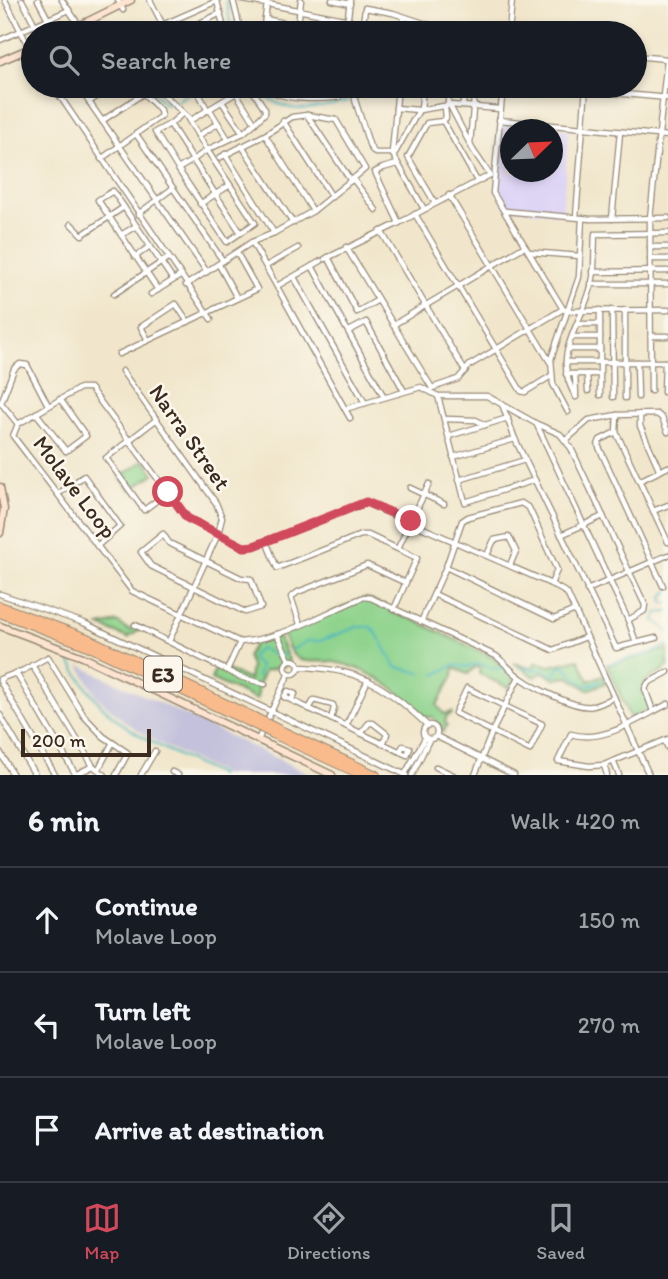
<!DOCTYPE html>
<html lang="en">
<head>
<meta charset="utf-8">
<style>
	:root { --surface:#171b24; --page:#242831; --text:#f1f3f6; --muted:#9ea1a6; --line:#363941; --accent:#d1495b }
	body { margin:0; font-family:Itim,sans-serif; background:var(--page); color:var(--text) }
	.compass { position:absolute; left:500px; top:119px; width:63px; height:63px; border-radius:50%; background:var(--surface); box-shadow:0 4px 10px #0003; rotate:67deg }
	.scale { position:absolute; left:21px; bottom:18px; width:130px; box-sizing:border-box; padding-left:7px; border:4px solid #3b2a1e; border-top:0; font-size:19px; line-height:24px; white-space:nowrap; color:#3b2a1e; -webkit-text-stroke:5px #fbf7ec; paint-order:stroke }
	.stop { position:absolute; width:21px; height:21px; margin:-16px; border:5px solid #d1495b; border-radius:50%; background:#fff }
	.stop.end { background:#d1495b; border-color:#fff; box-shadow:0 2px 7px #0008 }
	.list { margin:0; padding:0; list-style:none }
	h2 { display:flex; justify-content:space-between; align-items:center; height:91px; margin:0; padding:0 28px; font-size:30px }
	h2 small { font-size:23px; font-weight:400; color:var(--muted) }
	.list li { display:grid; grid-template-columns:46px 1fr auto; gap:21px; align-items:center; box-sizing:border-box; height:105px; padding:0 28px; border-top:2px solid var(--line) }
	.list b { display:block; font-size:26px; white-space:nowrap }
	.list p { margin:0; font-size:23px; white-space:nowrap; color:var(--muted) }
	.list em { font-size:23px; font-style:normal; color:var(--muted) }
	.icon { flex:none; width:38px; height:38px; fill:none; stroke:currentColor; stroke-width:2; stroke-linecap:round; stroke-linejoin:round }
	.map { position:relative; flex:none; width:668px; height:775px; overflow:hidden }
	.search { position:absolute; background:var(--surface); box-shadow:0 4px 10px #0003; left:21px; right:21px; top:21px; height:77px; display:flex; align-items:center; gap:18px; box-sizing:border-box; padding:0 24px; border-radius:38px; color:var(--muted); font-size:26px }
	.sheet { height:406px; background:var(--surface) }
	nav { display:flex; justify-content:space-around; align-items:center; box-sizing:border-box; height:98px; border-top:2px solid var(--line); background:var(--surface); font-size:19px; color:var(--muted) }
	nav a { display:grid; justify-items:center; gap:4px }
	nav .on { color:var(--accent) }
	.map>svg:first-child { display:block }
</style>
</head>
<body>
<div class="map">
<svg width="668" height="775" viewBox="0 0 668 775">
	<rect width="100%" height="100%" fill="#fbf7ec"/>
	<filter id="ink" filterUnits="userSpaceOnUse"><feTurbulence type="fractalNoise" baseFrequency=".0143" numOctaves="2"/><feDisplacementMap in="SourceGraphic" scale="14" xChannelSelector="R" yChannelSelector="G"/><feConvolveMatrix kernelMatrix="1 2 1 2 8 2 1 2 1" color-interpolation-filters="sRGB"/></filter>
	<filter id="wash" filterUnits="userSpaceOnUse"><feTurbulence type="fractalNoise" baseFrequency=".00686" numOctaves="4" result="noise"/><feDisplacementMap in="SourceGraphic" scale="28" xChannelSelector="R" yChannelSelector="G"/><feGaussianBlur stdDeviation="1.57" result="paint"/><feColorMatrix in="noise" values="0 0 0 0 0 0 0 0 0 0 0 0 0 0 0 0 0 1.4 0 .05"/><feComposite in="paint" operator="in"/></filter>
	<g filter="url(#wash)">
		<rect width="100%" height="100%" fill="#f1e6cb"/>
		<path fill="#ded5f5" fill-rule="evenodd" d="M503,123L569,129L562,215L505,207L496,191ZM510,130H552V172H510Z"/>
		<path fill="#c3c1db" d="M79,665L257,749L312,775H224L155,741L123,720L97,697Z"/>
		<g fill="#8fd38d" stroke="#657e56" stroke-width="2">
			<path d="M144,460L154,474L130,490L120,477Z"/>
			<path d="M364,598L370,599L490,656L516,677L509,688L479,674L480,667L474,668L468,674L454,668L453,676L437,705L444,714L452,712V714L447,716L445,722L447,725L443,732L433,717H425C401,691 369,668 334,662C324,660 310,663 301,660C290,656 287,644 283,634Z"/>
			<path d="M117,622L130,631L135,625L142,628L128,638L100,626Z"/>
			<path d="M277,634L289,660L285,666L264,671L259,683L257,700L211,679L217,665L249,680L251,666L247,656L256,641Z"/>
			<path d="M668,649V667L647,680L644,688L652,709L630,718L607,665Z"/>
			<path d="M579,659L589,681L602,675L606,683L588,690L569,677L554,679L543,672L535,677L514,663L529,668L533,667L536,662L550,666Z"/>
		</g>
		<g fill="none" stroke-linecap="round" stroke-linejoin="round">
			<g stroke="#48b7bf" stroke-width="2">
				<path d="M226,0L232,33"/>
				<path d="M90,33L96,31L99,33"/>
				<path d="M147,86L164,103L171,105"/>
				<path d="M198,86H199"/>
				<path d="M253,86C289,118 305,110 348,101"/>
				<path d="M176,102L191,91"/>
				<path d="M668,591L663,597V603H668"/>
				<path d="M668,612L657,613L655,620L668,632"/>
				<path d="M290,651L307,641H320L357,627H371C382,638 387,654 396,667L421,673"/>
				<path d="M65,654C77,672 88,692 103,707C132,737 182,757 219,775"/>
				<path d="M608,664L652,653L668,645"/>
				<path d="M520,668L544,670L554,676L558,668L564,665L579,681L588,686L601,681"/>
				<path d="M435,675L454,665L467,667L478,664L496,669L505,668"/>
				<path d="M257,677L260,666L254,662L252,656L261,648L276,657L283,654"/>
				<path d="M255,687L256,684"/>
			</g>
		</g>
	</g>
	<g filter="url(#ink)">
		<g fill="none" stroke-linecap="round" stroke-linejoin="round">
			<g stroke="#968874" stroke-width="7">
				<g id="street">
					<path d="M5,0L30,49"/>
					<path d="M22,0L35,25"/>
					<path d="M38,0L48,19"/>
					<path d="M62,0L79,25"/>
					<path d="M118,0L123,10"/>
					<path d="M150,0L167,33"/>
					<path d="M233,0L241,33"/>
					<path d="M242,0L267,4L263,33"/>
					<path d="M267,0V4L349,20"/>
					<path d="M332,0L350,4"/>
					<path d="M265,19L333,33"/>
					<path d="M263,31L276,33"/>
					<path d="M144,33L217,1L225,33"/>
					<path d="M179,33L221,13"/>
					<path d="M297,33L301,0"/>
					<path d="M346,33L350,0"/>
					<path d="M362,33L365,8L393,13L454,33"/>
					<path d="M403,33L404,18"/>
					<path d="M429,33V26"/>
					<path d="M509,33L512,0"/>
					<path d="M0,40L69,10"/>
					<path d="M27,50L33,62"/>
					<path d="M635,56L667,59"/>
					<path d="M53,86L211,319"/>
					<path d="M78,86L207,272"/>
					<path d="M154,86L191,120L236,93L235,86"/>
					<path d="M195,86L208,111"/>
					<path d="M264,86C280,101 318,100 339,97L340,86"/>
					<path d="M356,86L355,100L370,147L375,153H395L419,110L450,105L500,109"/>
					<path d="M398,86L392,153L424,209"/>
					<path d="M450,86L448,102L473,150L490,175"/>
					<path d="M503,86L493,193L563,309"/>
					<path d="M536,86L668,98"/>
					<path d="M246,87L253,91L265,109V113L255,123L236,93Z"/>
					<path d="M164,95L182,86"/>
					<path d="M289,96L290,86"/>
					<path d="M89,102L113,86"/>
					<path d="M222,102L243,133"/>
					<path d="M463,106L464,86"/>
					<path d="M396,108L419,110"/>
					<path d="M210,110L228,139"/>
					<path d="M421,110L423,86"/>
					<path d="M307,115L351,181"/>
					<path d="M188,119L207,150L243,133L255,123"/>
					<path d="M499,120L668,136"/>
					<path d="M102,121L144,93"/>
					<path d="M283,121L332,197"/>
					<path d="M443,121L477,181"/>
					<path d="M170,124L155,132L178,169L193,160L241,233"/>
					<path d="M136,134L223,261"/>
					<path d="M265,135L313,211"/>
					<path d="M198,136L218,123"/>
					<path d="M470,144L475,86"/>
					<path d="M242,146L293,223"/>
					<path d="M225,154L274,233"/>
					<path d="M101,159L161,116L160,110L136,86"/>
					<path d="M397,164L383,168L375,172L399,223"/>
					<path d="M178,169L227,242L255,223L207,150L193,160L170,124L182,114"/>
					<path d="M353,179L376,210"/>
					<path d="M449,195L550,362"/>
					<path d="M435,203L408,157L427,123L443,121L446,118L445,107"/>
					<path d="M200,204L230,185"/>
					<path d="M505,211L591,219L668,218"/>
					<path d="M138,214L173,188"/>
					<path d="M415,214L521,391L525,392L551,376"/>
					<path d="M576,217L586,86"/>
					<path d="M612,219L620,132"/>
					<path d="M71,224L82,235L124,207"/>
					<path d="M381,231L465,371"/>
					<path d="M121,235L136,226"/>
					<path d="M252,242L350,418"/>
					<path d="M346,247L432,388L458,379L470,365L563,309L567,311L668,310"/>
					<path d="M650,247H668"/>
					<path d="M529,252L580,256"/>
					<path d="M135,257L150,246"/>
					<path d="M328,257L357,312L378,300"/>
					<path d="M325,259L397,224L490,175"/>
					<path d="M650,259H668"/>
					<path d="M219,265L237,298"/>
					<path d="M266,266L298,248"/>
					<path d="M312,266L384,397"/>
					<path d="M593,272L668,271"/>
					<path d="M294,277L365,403"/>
					<path d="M591,284H668"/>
					<path d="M186,285L252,242L274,233L313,211L365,169L336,120L307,115L292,117L265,135L219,158"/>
					<path d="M277,286L321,261"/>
					<path d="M158,290L98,200L113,191L173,280"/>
					<path d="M114,294L168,258"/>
					<path d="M151,294L180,276"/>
					<path d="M612,310L613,397"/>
					<path d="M625,310V398"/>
					<path d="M577,324H600"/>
					<path d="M393,325L525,246"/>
					<path d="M349,331L366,322L404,391"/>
					<path d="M651,336H668"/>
					<path d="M572,337H600"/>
					<path d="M148,340L141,327L176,304L188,322"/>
					<path d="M568,349H600"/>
					<path d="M119,354L257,289L237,253"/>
					<path d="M566,362H668"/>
					<path d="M637,362L638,397"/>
					<path d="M122,371L216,503L222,518L218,534L169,641"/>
					<path d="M566,374H600"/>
					<path d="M575,374L576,394"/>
					<path d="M587,374L588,391"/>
					<path d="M80,388H90L187,518L244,547L254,546L366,503L551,584L567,593L614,697C608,700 600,705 593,706C577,710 535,688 521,678C512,672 505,663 496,656L371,598L364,597C324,613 283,639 240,642L132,591L13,436L18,424Z"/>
					<path d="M651,391L650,218L667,59"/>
					<path d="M664,392L665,362"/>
					<path d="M600,395V310"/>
					<path d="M438,396L465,502L535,480"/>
					<path d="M576,397C548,351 586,322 593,278C595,264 594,248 595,234L668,233"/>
					<path d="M502,404L515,439L616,648L656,638"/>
					<path d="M345,409L421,387L438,396H487L537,424L560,434L571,448L645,605L644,611L628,620"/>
					<path d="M568,412L553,384L551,359L579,277L582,218"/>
					<path d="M36,413L66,451L86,436L60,399"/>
					<path d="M640,414V426L660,471"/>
					<path d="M617,415L616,432L668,542"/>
					<path d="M157,419L106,458L144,510L168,492"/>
					<path d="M445,419L476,420L485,425"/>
					<path d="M18,424L1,403L14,369L20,364L27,365L48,405"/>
					<path d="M537,425L628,620L636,642"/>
					<path d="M616,432L600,440L598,445L663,586"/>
					<path d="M449,436L508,418"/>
					<path d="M566,440L589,420L617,415L657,414L662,418L668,432"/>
					<path d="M453,457L515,439"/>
					<path d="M459,480L525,460"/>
					<path d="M639,481L668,467"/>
					<path d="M410,488L444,504"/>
					<path d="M58,494L84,476L120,526L97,546"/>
					<path d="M653,511L668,505"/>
					<path d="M163,534L169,543L241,578L251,579L261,607L245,612L151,566L141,552Z"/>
					<path d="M561,535L603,516"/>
					<path d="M266,541L277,568L361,535H368L417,558L394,609"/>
					<path d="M398,548L429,484"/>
					<path d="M487,555L494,540L509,537L516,551L510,565"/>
					<path d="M446,567L554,619L575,610"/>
					<path d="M587,590L668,555"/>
					<path d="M0,594L84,623L406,775"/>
					<path d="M434,594L553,650L586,637"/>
					<path d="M421,622L446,567L462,521L468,517L521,503L529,508L557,570L551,584"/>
					<path d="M300,624L291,597L298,592L367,565L404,582"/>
					<path d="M135,625L240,677L265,684"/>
					<path d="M277,634L289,660"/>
					<circle cx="292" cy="667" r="7"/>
					<path d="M32,665L93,766L105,775"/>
					<path d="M299,667C359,668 385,685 427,725"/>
					<path d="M227,670L240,642"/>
					<path d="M16,673L76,775"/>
					<path d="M0,679L24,670L48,657L84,716L103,736L128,753L116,775"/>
					<path d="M0,681L55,775"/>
					<path d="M467,688L542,724L530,750L455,713Z"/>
					<path d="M614,697L649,775"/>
					<path d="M291,700L295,694L288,691L284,697L291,700L407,755L410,748L403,746L400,751"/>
					<path d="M668,704C639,718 604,744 571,734L558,761L589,766L604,765L668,739"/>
					<path d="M309,709L314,700L333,705L334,708L331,719"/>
					<path d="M653,711L645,689L648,683L668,672"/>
					<path d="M0,715L35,775"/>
					<circle cx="430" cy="732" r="7"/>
					<path d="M346,726L368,680"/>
					<path d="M361,733L369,723H373L387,734L383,744"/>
					<path d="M436,736L514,775"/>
					<path d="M258,740L289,673"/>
					<path d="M665,741L668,748"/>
					<path d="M0,752L13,775"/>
					<path d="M614,763L619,775"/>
					<path d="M604,765L607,775"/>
					<path d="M436,767L453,775"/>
					<path d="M98,770L112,744"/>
					<path d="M172,772L178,775"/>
					<path d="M405,774L425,738"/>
					<path d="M75,775L93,766"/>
					<path d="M141,775L155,751"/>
					<path d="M412,775L429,740"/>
					<path d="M475,775L492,732L519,677"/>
				</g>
			</g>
			<g stroke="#968874" stroke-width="9">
				<g id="secondary">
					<path d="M64,33L131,0"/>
					<path d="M0,61L33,47"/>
					<path d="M0,487L4,509L0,533"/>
					<path d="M0,626L83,657L332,775"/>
				</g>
			</g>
			<g stroke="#968874" stroke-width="10">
				<g id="highway">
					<path d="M0,606L87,638L254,717"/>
					<path d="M0,613L83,644L251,723"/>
					<path d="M276,728L376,775"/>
					<path d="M273,734L362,775"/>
				</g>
			</g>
			<use href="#street" stroke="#fff" stroke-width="4.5"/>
			<use href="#secondary" stroke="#fde4d1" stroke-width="6"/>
			<use href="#highway" stroke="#fabb8c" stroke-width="8"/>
			<g stroke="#968874" stroke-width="10" stroke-linecap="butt">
				<g id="highway-bridge">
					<path d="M254,717L276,728"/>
					<path d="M251,723L273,734"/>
				</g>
			</g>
			<use href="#highway-bridge" stroke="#fabb8c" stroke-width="8"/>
		</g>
	</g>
	<g fill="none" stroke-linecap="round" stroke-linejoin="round" filter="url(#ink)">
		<path stroke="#d1495b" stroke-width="9" d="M168,492L187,518L244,547L254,546L366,502L411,521"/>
	</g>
	<g text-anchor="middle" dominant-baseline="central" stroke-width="5" stroke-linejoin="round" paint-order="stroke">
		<rect fill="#fbf7ec" stroke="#75685c" stroke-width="2" x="144" y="656.5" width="38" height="35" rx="5"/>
		<g font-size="21" font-weight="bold" fill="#3b2a1e">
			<text x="163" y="674">E3</text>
		</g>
		<g font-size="23" fill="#3b2a1e" stroke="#fbf7ec">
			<text transform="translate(190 437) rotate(55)">Narra Street</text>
			<text transform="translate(75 487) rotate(53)">Molave Loop</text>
		</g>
	</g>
</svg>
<svg class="compass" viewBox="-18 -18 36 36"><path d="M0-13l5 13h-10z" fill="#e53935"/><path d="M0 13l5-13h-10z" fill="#9ea1a6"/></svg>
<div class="scale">200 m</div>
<div class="stop" style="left:168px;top:492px"></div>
<div class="stop end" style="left:411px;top:521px"></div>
<div class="search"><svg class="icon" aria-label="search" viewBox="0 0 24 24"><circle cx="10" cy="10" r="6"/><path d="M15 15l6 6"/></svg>Search here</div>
</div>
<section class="sheet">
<h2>6 min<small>Walk · 420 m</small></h2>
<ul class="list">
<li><svg class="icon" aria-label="ahead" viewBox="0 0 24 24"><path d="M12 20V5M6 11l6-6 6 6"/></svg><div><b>Continue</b><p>Molave Loop</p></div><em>150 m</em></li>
<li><svg class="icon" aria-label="left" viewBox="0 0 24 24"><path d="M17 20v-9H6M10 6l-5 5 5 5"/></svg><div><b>Turn left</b><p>Molave Loop</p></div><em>270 m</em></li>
<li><svg class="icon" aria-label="arrive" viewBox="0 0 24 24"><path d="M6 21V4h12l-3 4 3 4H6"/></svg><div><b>Arrive at destination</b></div></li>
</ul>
</section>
<nav>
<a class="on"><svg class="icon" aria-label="map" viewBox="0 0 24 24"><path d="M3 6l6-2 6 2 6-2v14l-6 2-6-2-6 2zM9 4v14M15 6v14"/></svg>Map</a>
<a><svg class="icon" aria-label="directions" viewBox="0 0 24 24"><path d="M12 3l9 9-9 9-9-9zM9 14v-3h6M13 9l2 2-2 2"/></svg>Directions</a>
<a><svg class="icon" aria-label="saved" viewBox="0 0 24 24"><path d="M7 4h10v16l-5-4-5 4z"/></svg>Saved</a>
</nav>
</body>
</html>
